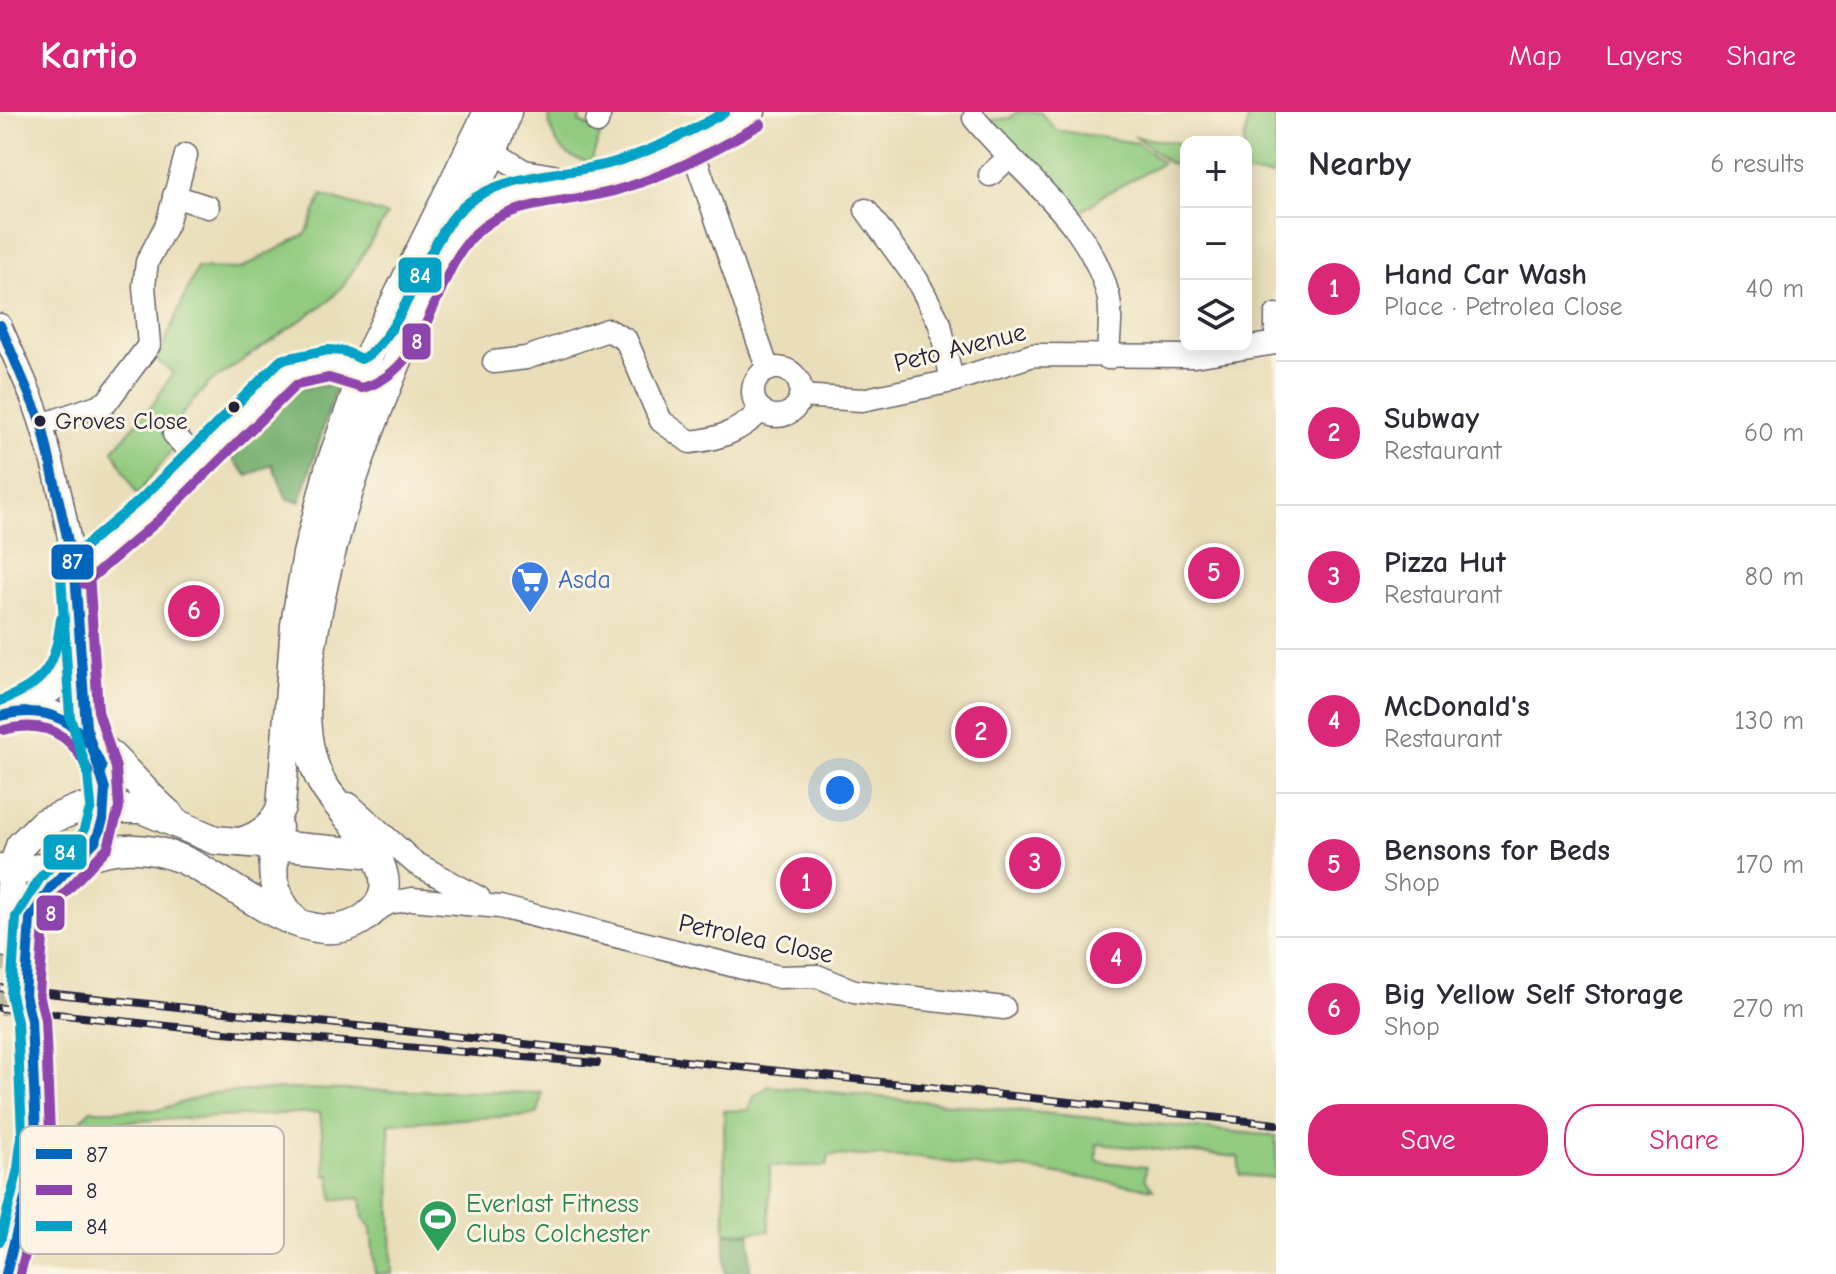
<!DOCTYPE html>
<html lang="en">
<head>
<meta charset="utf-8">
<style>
	:root { --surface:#fff; --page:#f2f2f3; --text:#2b2b33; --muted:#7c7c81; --line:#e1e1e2; --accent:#db2777 }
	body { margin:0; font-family:"Comic Neue",sans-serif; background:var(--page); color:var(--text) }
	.controls { position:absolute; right:24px; top:24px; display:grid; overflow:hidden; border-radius:16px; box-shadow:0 4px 20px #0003 }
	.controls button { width:72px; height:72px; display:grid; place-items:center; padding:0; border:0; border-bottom:2px solid var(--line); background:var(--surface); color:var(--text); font:40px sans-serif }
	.you { position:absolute; left:840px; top:678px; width:28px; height:28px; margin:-20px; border:6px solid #fff; border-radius:50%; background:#1a73e8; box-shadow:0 0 0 12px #1a73e833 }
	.badge { display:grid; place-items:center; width:52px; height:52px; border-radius:50%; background:var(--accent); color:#fff; font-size:26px; font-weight:700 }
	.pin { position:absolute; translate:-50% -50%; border:4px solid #fff; box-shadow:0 2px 8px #0006 }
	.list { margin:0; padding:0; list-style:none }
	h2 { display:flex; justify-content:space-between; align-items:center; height:104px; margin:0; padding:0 32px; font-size:34px }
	h2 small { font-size:26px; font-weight:400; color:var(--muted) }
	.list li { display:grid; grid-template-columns:52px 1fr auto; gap:24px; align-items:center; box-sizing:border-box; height:144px; padding:0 32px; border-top:2px solid var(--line) }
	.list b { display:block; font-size:30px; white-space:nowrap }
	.list p { margin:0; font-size:26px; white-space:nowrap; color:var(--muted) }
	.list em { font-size:26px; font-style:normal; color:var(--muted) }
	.actions { display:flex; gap:16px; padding:24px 32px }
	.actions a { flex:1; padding:18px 0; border:2px solid var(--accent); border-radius:32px; text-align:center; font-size:28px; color:var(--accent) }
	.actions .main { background:var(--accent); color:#fff }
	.icon { flex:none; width:44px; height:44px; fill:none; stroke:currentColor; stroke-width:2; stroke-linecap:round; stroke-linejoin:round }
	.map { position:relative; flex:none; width:1276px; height:1162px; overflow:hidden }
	header { display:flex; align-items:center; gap:48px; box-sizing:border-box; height:112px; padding:0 40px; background:var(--accent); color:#fff }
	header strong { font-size:38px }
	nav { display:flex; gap:44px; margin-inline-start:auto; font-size:28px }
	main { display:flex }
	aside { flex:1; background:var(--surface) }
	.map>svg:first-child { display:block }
</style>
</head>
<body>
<header>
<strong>Kartio</strong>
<nav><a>Map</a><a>Layers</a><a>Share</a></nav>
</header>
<main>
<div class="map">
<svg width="1276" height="1162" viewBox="0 0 1276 1162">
	<rect width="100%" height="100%" fill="#fcf5e5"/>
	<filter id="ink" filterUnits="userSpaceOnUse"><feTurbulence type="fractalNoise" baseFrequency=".0125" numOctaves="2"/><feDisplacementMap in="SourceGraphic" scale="16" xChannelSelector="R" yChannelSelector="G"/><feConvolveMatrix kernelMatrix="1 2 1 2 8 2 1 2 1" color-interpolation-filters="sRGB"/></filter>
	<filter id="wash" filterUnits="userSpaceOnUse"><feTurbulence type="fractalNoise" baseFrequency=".006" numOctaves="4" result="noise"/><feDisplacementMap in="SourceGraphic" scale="32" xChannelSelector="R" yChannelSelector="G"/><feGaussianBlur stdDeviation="1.8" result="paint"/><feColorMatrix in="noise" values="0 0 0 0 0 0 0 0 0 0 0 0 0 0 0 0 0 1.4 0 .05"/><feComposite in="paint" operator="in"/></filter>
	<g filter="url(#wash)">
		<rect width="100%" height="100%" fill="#e9deb9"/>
		<g fill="#91cb7f" stroke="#5a765d" stroke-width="2">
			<path d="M549,0H582L579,10L601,20L591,50C564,48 548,27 549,0Z"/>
			<path d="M1017,0H1040L1056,18L1137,31L1163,51L1105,82L1080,101L991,8L1010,6Z"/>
			<path d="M1249,0H1276V64L1246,62L1244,30Z"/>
			<path d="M1136,25L1186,32V56L1169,51Z"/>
			<path d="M322,83L387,103L346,170L329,189L208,272L182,302L173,337L137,383L113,338L152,294L173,261L157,248L197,156L240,157L306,122Z"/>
			<path d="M769,974L1276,1024V1066L1240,1063L1238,1045L1097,1032V1049L1146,1055L1145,1066L1153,1077L1018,1056L1003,1058L911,1045L829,1043L827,1054H770L769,1119L725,1121L724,999L749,998L754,984Z"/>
			<path d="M288,977L542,981L538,1001L532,1003L389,1011L392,1162H375L371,1116L363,1105L361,1086L333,1088L330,1063H326L320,1000L79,1012L90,998H158L212,981Z"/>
		</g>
		<g fill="#74af6e" stroke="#4b6854" stroke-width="2">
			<path d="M331,273L336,275L300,390L287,387L272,352L248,364L225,339L292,277Z"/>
			<path d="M725,1121L750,1122V1162H725Z"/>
		</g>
	</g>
	<g filter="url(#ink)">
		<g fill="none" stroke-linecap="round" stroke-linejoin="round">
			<path stroke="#c1b8a0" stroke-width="28" stroke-dasharray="28 14" stroke-linecap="butt" d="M7,831L9,881L16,906"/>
			<g stroke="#686467" stroke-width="25">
				<g id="minor">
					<path d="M974,6C1021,63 1089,108 1108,183C1113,202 1108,227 1108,246"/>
					<path d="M597,10L600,0"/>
					<path d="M692,36L768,258"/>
					<path d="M481,49L492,39L524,59L576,68"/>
					<path d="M990,63L1007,47"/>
					<path d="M174,84L208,95"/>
					<path d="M866,98L917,168L940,212L952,269"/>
					<path d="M459,118C503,75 569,78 626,61C672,47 713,24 754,0"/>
					<path d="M0,213C14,246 32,280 42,315C59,370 99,522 60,571C48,585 29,592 13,599"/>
					<path d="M1276,231V203"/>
					<path d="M494,250L526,246L608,218L626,228L661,309L690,330C721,327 740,319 762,298"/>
					<circle cx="777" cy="280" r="24"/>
					<path d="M800,284L862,288L952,269L1033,243L1194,244L1276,231"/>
					<path d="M42,313L106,291L149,233L144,174L147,150L167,112L186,43"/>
					<path d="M174,322L197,348"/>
					<path d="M75,461L149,398L289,260L328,252L341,253L361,262L375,259"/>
					<path d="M80,528L84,602L90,627"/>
					<path d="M349,692L415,751L479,786"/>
					<path d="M370,802L389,791L412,787L500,795L779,865L817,864L854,879L1004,896"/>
				</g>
			</g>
			<g stroke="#686467" stroke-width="31">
				<g id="major">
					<path d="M0,604C73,577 122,663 170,703"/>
					<path d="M278,716C272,752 267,779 294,807"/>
					<path d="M240,730C261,724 273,714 281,695L295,513L307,442L329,357L370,241L488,0"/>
					<path d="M0,756C70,767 102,717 179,746C232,766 311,849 367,804C421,762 335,702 319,665C303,630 304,590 309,553C329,405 381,285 440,150C462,101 492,52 507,0"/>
					<path d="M7,831L12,758L20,734L43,711L77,697H142L215,728L377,742"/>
					<path d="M25,834C34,743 149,746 90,627"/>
					<path d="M6,1162L32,1059L36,1021L31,908"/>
				</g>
			</g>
			<use href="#minor" stroke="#fff" stroke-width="22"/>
			<use href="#major" stroke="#fff" stroke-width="28"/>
			<g stroke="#22223b" stroke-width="8">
				<g id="rail">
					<path d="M0,876L1276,1012"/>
					<path d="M0,896L223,920L597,951"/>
				</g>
			</g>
			<use href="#rail" stroke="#fcf5e5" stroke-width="5" stroke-dasharray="15" stroke-linecap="butt"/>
			<g stroke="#fcf5e5" stroke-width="16">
				<g id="bus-1">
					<path d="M0,213L42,313L75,461L86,615L105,677L103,708L96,728L51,775L30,807L25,883L31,908L36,1021L32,1059L6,1162"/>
					<path d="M0,604C48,591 84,610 102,656"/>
				</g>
			</g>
			<g stroke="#fcf5e5" stroke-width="16">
				<g id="bus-2">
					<path d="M84,472L159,408L296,273L329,266L362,276C434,257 430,156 483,115C519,87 575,91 617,78C668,64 715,38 761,12"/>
					<path d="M4,618C45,607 73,622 89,661"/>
					<path d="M20,1162L46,1062L50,1021L45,907L39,882L44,812L62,784L108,735L119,696L116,656L98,599L89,460"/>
				</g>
			</g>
			<g stroke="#fcf5e5" stroke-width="16">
				<g id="bus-3">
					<path d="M66,450L140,388L281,248L328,238L344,239L361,247C403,228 423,132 462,96C499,61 561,64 608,52C649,41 688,21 725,0"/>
					<path d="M0,589C46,571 55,555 61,507"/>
					<path d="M0,1129L18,1057L22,1021L17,910L11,883L16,805L40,766L83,721L91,694L88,662L70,605L61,462"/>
				</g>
			</g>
			<use href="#bus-1" stroke="#0065bd" stroke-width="10"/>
			<use href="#bus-2" stroke="#8e44ad" stroke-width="10"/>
			<use href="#bus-3" stroke="#02a2c7" stroke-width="10"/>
		</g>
	</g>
	<defs>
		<g id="supermarket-pin" transform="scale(2)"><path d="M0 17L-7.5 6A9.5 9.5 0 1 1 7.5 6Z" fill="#3f7fe0" stroke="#fcf5e5"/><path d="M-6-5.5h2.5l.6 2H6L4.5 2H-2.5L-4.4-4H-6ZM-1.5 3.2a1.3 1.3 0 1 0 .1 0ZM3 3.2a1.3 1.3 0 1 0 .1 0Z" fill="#fff"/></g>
		<g id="stadium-pin" transform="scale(2)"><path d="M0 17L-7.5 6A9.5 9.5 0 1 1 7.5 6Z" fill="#2e9e5b" stroke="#fcf5e5"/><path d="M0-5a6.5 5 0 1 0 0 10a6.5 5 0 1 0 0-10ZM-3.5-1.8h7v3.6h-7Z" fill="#fff"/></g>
	</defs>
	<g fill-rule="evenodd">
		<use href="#supermarket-pin" x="530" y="468"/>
		<use href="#stadium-pin" x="438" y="1107"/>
	</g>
	<g fill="#22223b" stroke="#fcf5e5" stroke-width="3">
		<circle cx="234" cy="295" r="7"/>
		<circle cx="40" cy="309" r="7"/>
	</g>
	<g text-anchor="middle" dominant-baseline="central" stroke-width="6" stroke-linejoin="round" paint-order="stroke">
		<g font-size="24" fill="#22223b" stroke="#fcf5e5" text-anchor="start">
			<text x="55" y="309">Groves Close</text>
		</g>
		<g font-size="26" fill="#22223b" stroke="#fcf5e5">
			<text transform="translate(960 236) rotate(-14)">Peto Avenue</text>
			<text transform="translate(756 827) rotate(12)">Petrolea Close</text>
		</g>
		<g font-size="26" fill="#366cbe" stroke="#fcf5e5" text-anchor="start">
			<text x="558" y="468">Asda</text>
		</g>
		<g font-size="26" fill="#27864d" stroke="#fcf5e5" text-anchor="start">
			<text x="466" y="1092">Everlast Fitness<tspan x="466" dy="30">Clubs Colchester</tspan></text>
		</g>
	</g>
	<rect x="20" y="1014" width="264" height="128" rx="12" fill="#fcf5e5" stroke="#bbb6b2" stroke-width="2"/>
	<rect x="36" y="1037" width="36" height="10" fill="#0065bd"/>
	<rect x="36" y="1073" width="36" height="10" fill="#8e44ad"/>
	<rect x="36" y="1109" width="36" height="10" fill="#02a2c7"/>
	<g font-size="22" fill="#22223b">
		<text x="86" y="1050">87</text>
		<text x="86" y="1086">8</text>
		<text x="86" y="1122">84</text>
	</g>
	<g stroke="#fcf5e5" stroke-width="3">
		<rect x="397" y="144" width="46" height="38" rx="8" fill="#02a2c7"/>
		<rect x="401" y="210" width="31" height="39" rx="8" fill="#8e44ad"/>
		<rect x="50" y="431" width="45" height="38" rx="8" fill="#0065bd"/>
		<rect x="42" y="721" width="46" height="38" rx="8" fill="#02a2c7"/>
		<rect x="35" y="782" width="31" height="38" rx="8" fill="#8e44ad"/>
	</g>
	<g font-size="22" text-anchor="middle" font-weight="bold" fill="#fff">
		<text x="420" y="171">84</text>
		<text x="417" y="237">8</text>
		<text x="72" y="457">87</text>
		<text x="65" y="748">84</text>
		<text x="51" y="809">8</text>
	</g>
</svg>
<div class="controls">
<button>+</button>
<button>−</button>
<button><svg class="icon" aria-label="layers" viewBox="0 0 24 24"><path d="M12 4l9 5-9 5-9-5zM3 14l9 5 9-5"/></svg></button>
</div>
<div class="you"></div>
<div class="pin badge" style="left:806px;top:771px">1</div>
<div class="pin badge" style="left:981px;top:620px">2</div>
<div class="pin badge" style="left:1035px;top:751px">3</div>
<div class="pin badge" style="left:1116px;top:846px">4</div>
<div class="pin badge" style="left:1214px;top:461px">5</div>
<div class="pin badge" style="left:194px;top:499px">6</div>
</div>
<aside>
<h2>Nearby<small>6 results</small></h2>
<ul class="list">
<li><span class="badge">1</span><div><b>Hand Car Wash</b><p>Place · Petrolea Close</p></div><em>40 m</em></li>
<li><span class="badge">2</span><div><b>Subway</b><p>Restaurant</p></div><em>60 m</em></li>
<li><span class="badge">3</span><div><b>Pizza Hut</b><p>Restaurant</p></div><em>80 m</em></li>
<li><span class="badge">4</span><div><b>McDonald's</b><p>Restaurant</p></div><em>130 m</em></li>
<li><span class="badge">5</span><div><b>Bensons for Beds</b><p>Shop</p></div><em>170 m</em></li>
<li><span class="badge">6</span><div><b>Big Yellow Self Storage</b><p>Shop</p></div><em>270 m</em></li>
</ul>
<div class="actions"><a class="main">Save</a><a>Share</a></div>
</aside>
</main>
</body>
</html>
